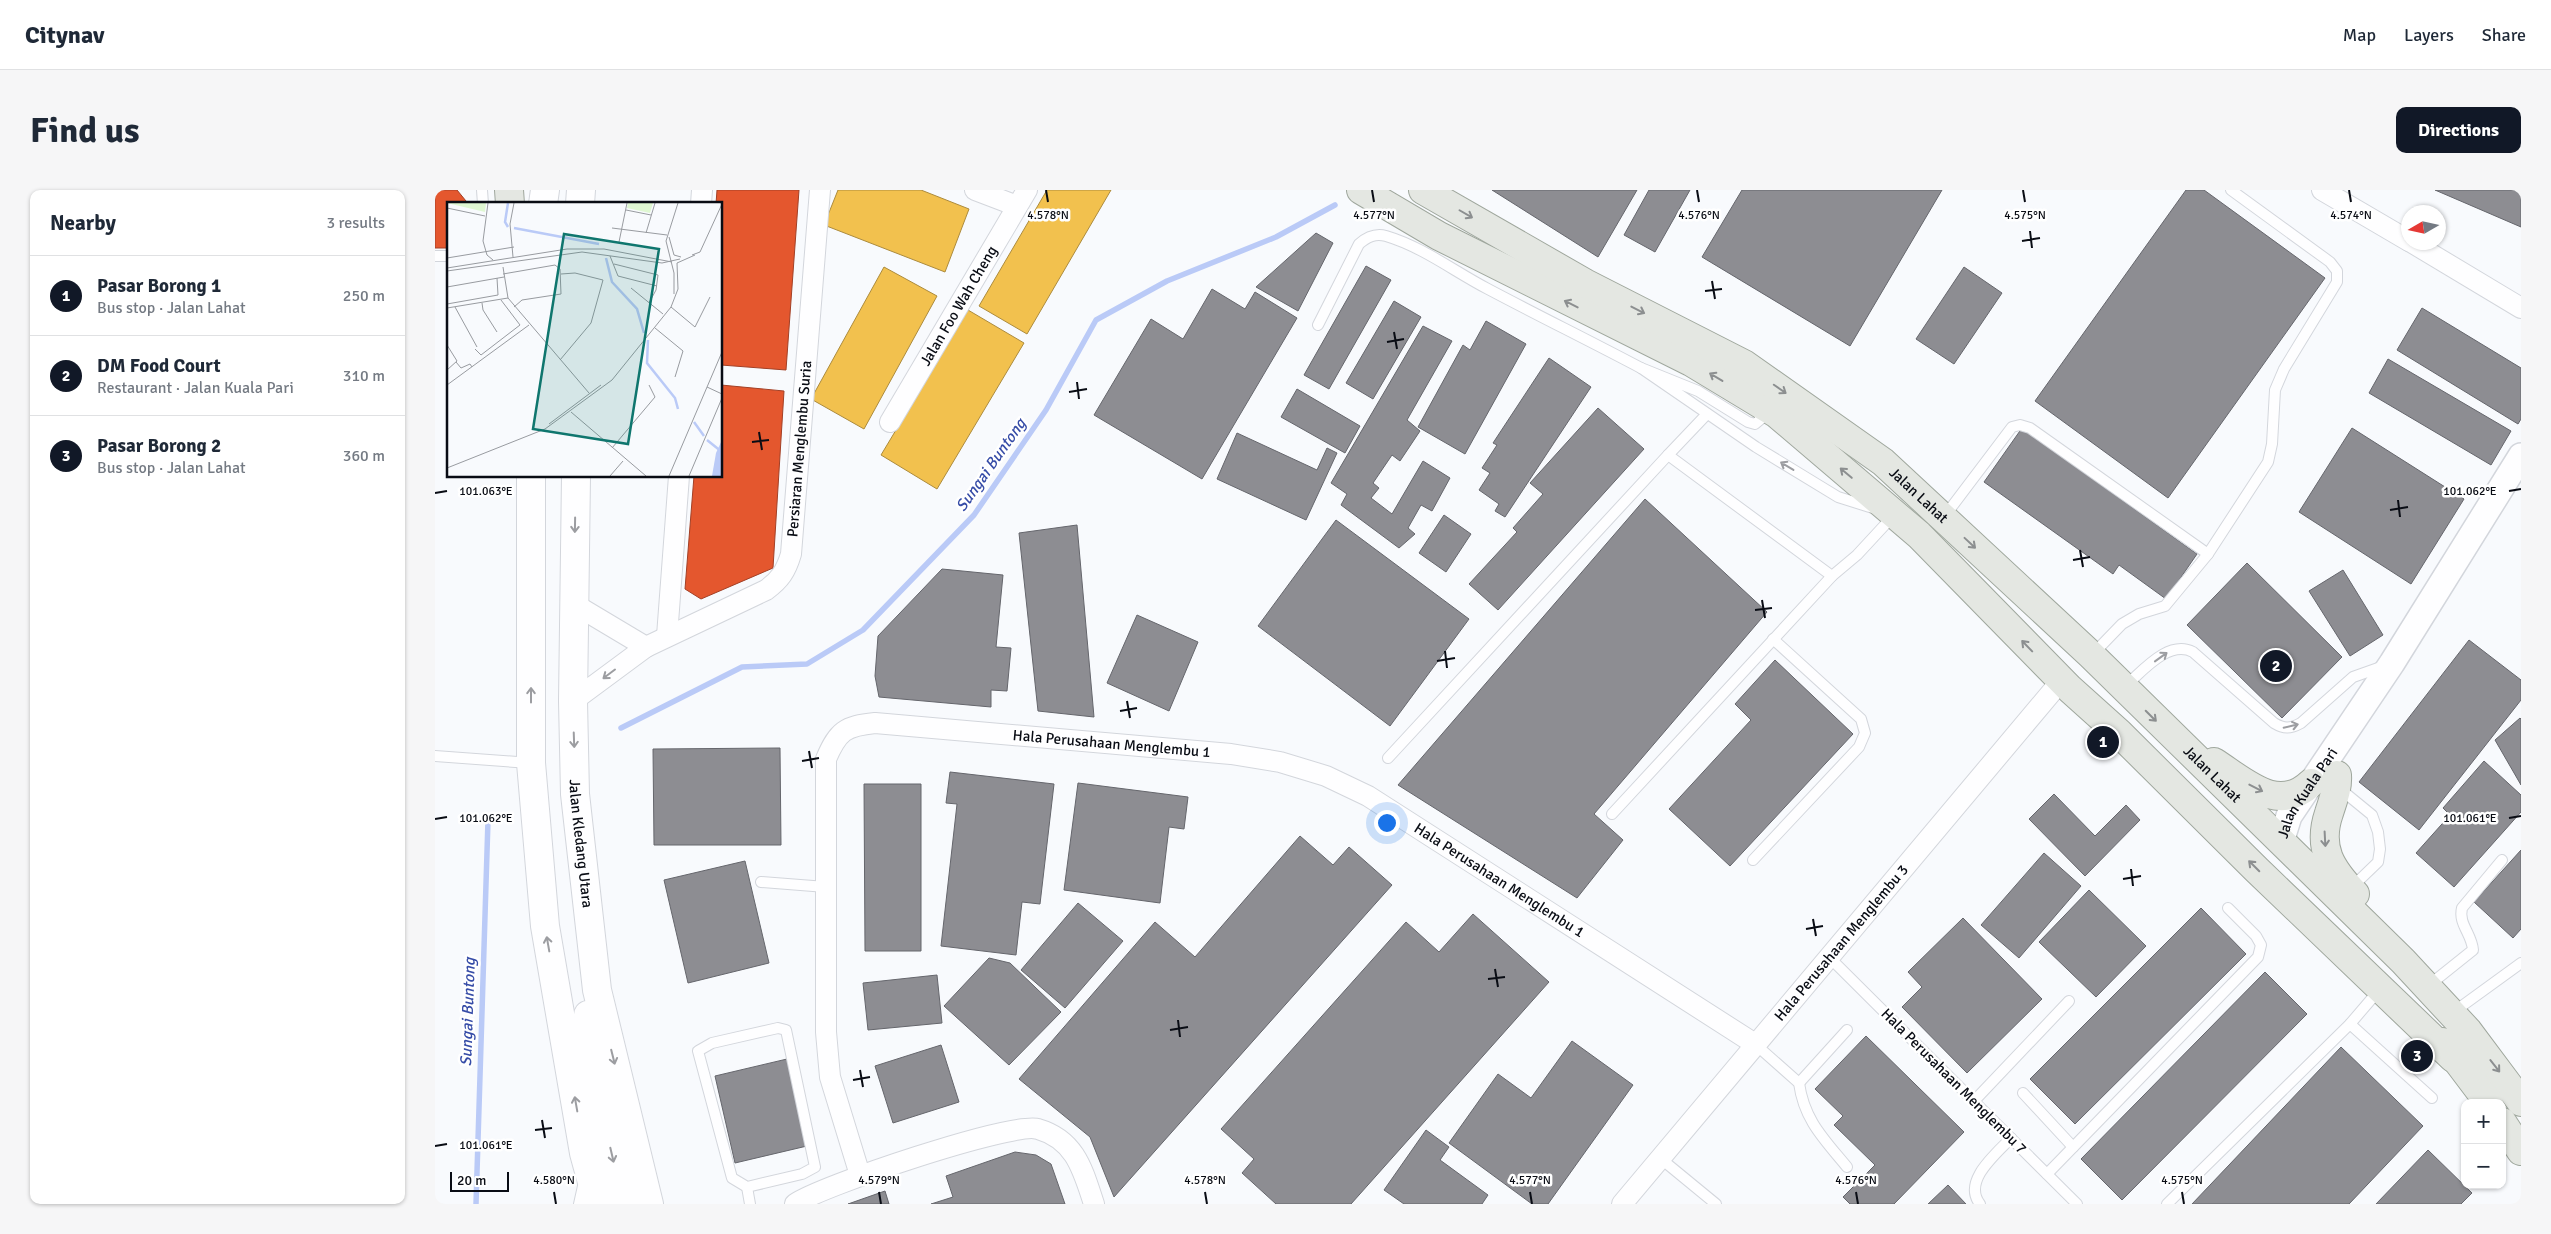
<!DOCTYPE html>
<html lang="en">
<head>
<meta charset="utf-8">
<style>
	:root { --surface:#fff; --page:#f6f6f7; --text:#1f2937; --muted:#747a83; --line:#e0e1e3; --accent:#111827 }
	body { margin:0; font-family:Signika,sans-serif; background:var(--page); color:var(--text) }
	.controls { position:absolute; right:15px; bottom:15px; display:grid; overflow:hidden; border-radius:10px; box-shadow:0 1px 4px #0004 }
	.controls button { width:45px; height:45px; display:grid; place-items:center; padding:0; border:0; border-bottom:1px solid var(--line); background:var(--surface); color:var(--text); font:25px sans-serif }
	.compass { position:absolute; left:1966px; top:15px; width:45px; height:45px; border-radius:50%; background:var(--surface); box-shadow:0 1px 4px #0004; rotate:261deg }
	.scale { position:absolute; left:15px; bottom:12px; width:59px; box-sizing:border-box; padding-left:5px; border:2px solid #090c14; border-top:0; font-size:14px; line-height:18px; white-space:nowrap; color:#090c14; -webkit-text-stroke:4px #fff; paint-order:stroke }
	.you { position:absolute; left:951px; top:632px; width:18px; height:18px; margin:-12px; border:4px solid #fff; border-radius:50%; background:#1a73e8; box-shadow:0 0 0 8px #1a73e833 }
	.badge { display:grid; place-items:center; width:32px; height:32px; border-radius:50%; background:var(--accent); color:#fff; font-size:16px; font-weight:700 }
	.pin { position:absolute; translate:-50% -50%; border:2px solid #fff; box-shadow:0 1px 5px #0006 }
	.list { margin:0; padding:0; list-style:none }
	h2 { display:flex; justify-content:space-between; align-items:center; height:65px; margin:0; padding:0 20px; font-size:21px }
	h2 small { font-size:16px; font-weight:400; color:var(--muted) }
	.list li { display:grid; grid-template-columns:32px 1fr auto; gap:15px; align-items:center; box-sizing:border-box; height:80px; padding:0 20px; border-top:1px solid var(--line) }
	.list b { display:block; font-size:19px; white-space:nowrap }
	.list p { margin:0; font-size:16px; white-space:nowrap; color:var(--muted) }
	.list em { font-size:16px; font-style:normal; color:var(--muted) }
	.map { position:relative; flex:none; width:2086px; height:1014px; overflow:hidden; border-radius:10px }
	header { display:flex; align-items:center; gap:30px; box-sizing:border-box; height:70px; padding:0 25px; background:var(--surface); border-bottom:1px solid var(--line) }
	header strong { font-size:24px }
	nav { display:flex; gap:28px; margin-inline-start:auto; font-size:18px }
	.intro { display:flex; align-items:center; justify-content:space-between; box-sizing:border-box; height:120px; padding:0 30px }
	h1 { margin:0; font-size:35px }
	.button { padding:12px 22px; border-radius:10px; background:var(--accent); color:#fff; font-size:18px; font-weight:700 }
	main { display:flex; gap:30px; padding:0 30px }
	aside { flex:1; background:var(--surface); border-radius:10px; box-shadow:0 1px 4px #0004 }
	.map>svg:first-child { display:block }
</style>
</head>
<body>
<header>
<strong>Citynav</strong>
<nav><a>Map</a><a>Layers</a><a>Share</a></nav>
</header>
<div class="intro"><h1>Find us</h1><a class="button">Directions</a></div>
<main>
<aside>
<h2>Nearby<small>3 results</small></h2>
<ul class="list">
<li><span class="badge">1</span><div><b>Pasar Borong 1</b><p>Bus stop · Jalan Lahat</p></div><em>250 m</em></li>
<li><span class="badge">2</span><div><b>DM Food Court</b><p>Restaurant · Jalan Kuala Pari</p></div><em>310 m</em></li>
<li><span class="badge">3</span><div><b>Pasar Borong 2</b><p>Bus stop · Jalan Lahat</p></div><em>360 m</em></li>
</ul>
</aside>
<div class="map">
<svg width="2086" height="1014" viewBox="0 0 2086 1014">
	<rect width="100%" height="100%" fill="#f8fafd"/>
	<g fill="#f2c14e" stroke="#ac8b3d">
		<path d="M403,0H486L534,19L510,82L389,35Z"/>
		<path d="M612,0H676L592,144L544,116Z"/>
		<path d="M449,77L502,106L429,239L376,209Z"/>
		<path d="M533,120L589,153L502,299L446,265Z"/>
	</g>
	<g fill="#e4572e" stroke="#a24026">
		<path d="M0,0H22L31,11V14H14V58H0Z"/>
		<path d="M282,0H364L351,180L286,175V14H281Z"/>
		<path d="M286,195L349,201L338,378L266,409L250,399L259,286H286Z"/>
	</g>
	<g fill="#8d8d92" stroke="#65666c">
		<path d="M1057,0H1202L1163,67Z"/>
		<path d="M1214,0H1255L1220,62L1189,45Z"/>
		<path d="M1307,0H1507L1415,156L1267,67Z"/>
		<path d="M1751,0H1769L1890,88L1733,308L1600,211Z"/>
		<path d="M2000,0H2086V37Z"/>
		<path d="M881,43L898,53L863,121L821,97Z"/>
		<path d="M931,76L956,90L894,199L869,185Z"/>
		<path d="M1529,77L1567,103L1519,174L1481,149Z"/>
		<path d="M777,99L810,119L820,102L862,128L767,289L659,225L716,129L748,149Z"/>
		<path d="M959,111L986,127L938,209L911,193Z"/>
		<path d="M1987,118L2086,178V229L2083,234L1962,160Z"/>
		<path d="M1051,131L1091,154L1030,264L983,237L1028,155L1035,160Z"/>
		<path d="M988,136L1017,151L972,230L985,241L965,271L957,265L938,293L944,298L936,308L957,324L988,271L1015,288L997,321L986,315L973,338L980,344L964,358L906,315L912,304L896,293Z"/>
		<path d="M1114,168L1156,197L1070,327L1060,321L1064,314L1044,300L1055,283L1047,278L1062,255L1058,253Z"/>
		<path d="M1953,169L2076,241L2056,275L1934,203Z"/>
		<path d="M862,199L925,236L910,263L846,227Z"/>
		<path d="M1163,218L1209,259L1063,420L1034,394L1082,342L1078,338L1108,304L1095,293Z"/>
		<path d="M1587,238L1762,364L1731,409L1684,375L1678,384L1549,292Z"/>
		<path d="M1917,238L2029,309L1976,394L1864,322Z"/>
		<path d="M802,243L882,280L892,258L902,263L871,330L782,289Z"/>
		<path d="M1210,309L1332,422L1159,624L1188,650L1142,708L963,595Z"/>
		<path d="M1009,325L1036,344L1011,382L984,363Z"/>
		<path d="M901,330L1034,429L955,536L823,436Z"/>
		<path d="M642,335L659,527L603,521L584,343Z"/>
		<path d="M1812,373L1907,467L1847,528L1752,435Z"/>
		<path d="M507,379L568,385L561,457L576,458L572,501L556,500V517L444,507L440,486L443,446Z"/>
		<path d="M1908,380L1948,445L1915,466L1874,401Z"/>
		<path d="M702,425L763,452L734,521L672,493Z"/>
		<path d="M2034,450L2086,490V510L1984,640L1924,592Z"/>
		<path d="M1340,470L1418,544L1295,676L1234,619L1316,530L1300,514Z"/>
		<path d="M2085,528L2086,529V595L2060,550Z"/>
		<path d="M345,558L346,655H219L218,559Z"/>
		<path d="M2049,571L2086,605V622L2019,697L1981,663L2015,625L2008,618Z"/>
		<path d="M515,582L619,594L605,714L587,712L581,765L506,756L522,614L511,613Z"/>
		<path d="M643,593L753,607L749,639L734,637L725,713L629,700Z"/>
		<path d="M429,594H486V761H430Z"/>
		<path d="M1619,604L1660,646L1691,615L1705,630L1650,686L1594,629Z"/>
		<path d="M865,646L898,675L914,657L957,695L679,1007L655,947L584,889L720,732L760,767Z"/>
		<path d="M2086,660V739L2078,748L2039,712Z"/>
		<path d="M1609,663L1646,696L1584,768L1546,735Z"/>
		<path d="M310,671L334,773L253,793L229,690Z"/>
		<path d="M1654,700L1711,756L1661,807L1604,752Z"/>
		<path d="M643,713L688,751L630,818L586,780Z"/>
		<path d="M1766,718L1811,764L1640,934L1595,889Z"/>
		<path d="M1038,724L1114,792L916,1014H841L807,983L819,969L786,939L971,732L1004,762Z"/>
		<path d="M1528,728L1607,809L1532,883L1467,817L1487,797L1473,782Z"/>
		<path d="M554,768L575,773L626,822L574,875L509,816Z"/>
		<path d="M1830,782L1872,824L1687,1010L1646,969Z"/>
		<path d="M502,785L507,833L433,840L428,793Z"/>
		<path d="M1431,846L1529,942L1459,1014H1415L1408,1007L1440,975L1399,935L1408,926L1380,899Z"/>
		<path d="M1137,851L1198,895L1113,1014H1097L1014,953L1063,884L1096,908Z"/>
		<path d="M506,855L524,912L458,933L440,876Z"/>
		<path d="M1906,857L1988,936L1914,1014H1757Z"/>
		<path d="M352,869L372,956L300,973L280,886Z"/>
		<path d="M991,940L1014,957L1005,970L1053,1005L1047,1014H969L949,1000Z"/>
		<path d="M1993,960L2037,1003L2026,1014H1941Z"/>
		<path d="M580,962L601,965L616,974L630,1014H496L518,1007L511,986Z"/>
		<path d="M1513,995L1531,1014H1493Z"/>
		<path d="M450,1001L454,1014H413Z"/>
	</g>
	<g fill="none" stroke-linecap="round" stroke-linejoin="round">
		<g stroke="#bacaf7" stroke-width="5.5">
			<path d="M186,538L307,477L372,474L428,440L539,325L611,220L661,130L732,91L841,47L900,15"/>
			<path d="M41,1014L53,630"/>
		</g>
		<g stroke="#d3d6dc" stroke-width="12">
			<g id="service">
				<path d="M47,0L48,14"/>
				<path d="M0,66H14"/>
				<path d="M883,135L924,54C932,47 940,43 951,46C988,57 1020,82 1053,99C1104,126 1155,151 1206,178"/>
				<path d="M1322,218L1326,229L1320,234L1313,232L1263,201L1206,178L1321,257L1403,307L1441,319"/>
				<path d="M1272,224L1233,265L1397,386L1422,365L1459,325"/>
				<path d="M1509,327L1577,237L1585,235L1595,238L1773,364"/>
				<path d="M1657,465L1687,434L1704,424L1730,416L1773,364L1833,272L1837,254L1840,200L1849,179L1902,92V81L1895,72L1796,0"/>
				<path d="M1689,497C1707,482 1733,449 1758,462L1839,533C1849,539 1855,539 1866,533L1918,487L1949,476"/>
				<path d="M0,566L95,573"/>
				<path d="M953,568L1233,265"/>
				<path d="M1904,598L1937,625L1943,642L1945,659L1943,672L1916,698"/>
				<path d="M1177,624L1397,386"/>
				<path d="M1318,670L1424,557L1430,543L1426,529L1338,449"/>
				<path d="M326,692L391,697"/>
				<path d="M1395,768L1642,1014"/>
				<path d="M1998,792L2038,760C2037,744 2023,734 2027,718L2067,670"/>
				<path d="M2020,821L2086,773"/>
				<path d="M1915,834L1997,908"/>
				<path d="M343,838L351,840L380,977L367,984L312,997L297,988L263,861L277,853Z"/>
				<path d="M1320,854L1364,893C1369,930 1389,949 1412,977"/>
				<path d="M1364,893L1412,840"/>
				<path d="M1588,903L1638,957"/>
				<path d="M1539,911L1634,811"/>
				<path d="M1225,968L1281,1014"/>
				<path d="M1612,984L1823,767L1826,755L1821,746L1793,718"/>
				<path d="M312,997L315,1014"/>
				<path d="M144,1014L148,996"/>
				<path d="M1545,1014C1527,991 1561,964 1576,948"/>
				<path d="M1732,1014L1915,834L1945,799"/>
			</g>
		</g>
		<g stroke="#d3d6dc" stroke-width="22">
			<g id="minor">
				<path d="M540,0L582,16"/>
				<path d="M1887,0L1974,51"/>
				<path d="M266,14L267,0"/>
				<path d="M1976,52L2086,118"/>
				<path id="s1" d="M455,232L592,0"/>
				<path d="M139,414L211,457"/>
				<path d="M232,446L244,286"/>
				<path id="s2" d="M138,511L211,457L331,400C345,390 351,381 356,364L385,0"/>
				<path id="s3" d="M425,985L395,887L391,842V569C403,541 410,536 440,533L796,564L845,572L891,586L933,606L1320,854"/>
				<path d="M360,1014C385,996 579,931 603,939C641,950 648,981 659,1014"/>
				<path id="s4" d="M1187,1014L1626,491"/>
			</g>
		</g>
		<g stroke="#d3d6dc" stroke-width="28">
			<g id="tertiary">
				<path id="s5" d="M1846,652L1854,626L1957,473L2086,266"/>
			</g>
		</g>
		<g stroke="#d3d6dc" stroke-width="30">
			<g id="secondary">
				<path d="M108,14L110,0"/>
				<path d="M145,14L146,0"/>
				<path d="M96,286V573L110,736L149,963L163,1014"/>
				<path id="s6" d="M141,286L138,511L140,604L162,800L214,1014"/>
				<path d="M153,825L163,909L188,1014"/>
			</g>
		</g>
		<g stroke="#9fa79d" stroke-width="30">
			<g id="primary">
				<path d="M74,0L75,14"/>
				<path d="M926,0L1004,46L1256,172L1342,224L1484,345L1635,499L1684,543L1822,680L2018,868"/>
				<path id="s7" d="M988,0L1150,93L1309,174L1448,272L1656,465L1968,771L2033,841L2086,912"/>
				<path d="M1779,572C1809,591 1843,625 1876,593"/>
				<path d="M1902,585C1903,599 1898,610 1894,623C1882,658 1896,679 1920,704"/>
				<path d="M2008,852L2054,913"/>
				<path d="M2067,932L2086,961"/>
			</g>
		</g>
		<use href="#service" stroke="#fefeff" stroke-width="10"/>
		<use href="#minor" stroke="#fefeff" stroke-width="20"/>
		<use href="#tertiary" stroke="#fefeff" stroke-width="25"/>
		<use href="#secondary" stroke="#fefeff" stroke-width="28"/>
		<use href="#primary" stroke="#e4e7e2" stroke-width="28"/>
	</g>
	<defs><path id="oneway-shaft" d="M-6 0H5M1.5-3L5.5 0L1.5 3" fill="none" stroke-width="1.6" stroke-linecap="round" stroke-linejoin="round" transform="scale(1.25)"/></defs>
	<g stroke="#8c8f90">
		<use href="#oneway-shaft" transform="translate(1031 24) rotate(30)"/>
		<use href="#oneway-shaft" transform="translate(1136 114) rotate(-153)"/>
		<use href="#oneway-shaft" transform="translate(1203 120) rotate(27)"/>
		<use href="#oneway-shaft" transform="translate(1281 187) rotate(-149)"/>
		<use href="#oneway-shaft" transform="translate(1345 199) rotate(35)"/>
		<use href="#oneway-shaft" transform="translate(1411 283) rotate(-140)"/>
		<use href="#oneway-shaft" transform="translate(1535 353) rotate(43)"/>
		<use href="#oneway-shaft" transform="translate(1592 456) rotate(-134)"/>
		<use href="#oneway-shaft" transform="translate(1716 526) rotate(45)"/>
		<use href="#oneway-shaft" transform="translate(1821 598) rotate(27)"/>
		<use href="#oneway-shaft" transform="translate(1890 649) rotate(87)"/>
		<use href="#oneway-shaft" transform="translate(1819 676) rotate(-135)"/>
		<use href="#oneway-shaft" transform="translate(2060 876) rotate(52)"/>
	</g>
	<g stroke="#9c9da1">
		<use href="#oneway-shaft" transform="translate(1352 276) rotate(-149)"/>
		<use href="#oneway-shaft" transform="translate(140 335) rotate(91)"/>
		<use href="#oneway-shaft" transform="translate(1726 467) rotate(-36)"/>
		<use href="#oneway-shaft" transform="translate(174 484) rotate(143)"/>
		<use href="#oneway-shaft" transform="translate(96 505) rotate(-90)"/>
		<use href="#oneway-shaft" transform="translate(1856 536) rotate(-13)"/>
		<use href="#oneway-shaft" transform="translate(139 550) rotate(88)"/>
		<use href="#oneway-shaft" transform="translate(113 754) rotate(-100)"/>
		<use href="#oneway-shaft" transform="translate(178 867) rotate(76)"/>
		<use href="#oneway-shaft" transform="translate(141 914) rotate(-100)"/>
		<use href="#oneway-shaft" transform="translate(177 965) rotate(77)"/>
	</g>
	<path fill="none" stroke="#090c14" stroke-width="2" d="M611,0L613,12M937,0L939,12M1262,0L1264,12M1588,0L1590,12M1914,0L1916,12M1595,41L1597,58M1587,51L1605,48M1277,91L1280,109M1270,101L1287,99M959,142L962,159M952,152L969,149M642,192L644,209M634,202L652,199M324,242L327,260M317,252L334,250M2074,301L2086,299M0,303L12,301M1963,310L1965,327M1955,320L1973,317M1645,360L1648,377M1638,370L1655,367M1327,410L1330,428M1320,420L1337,418M1010,461L1012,478M1002,471L1020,468M692,511L695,528M685,521L702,518M374,561L377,578M367,571L384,568M2074,628L2086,626M0,629L12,627M1696,679L1698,696M1688,689L1706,686M1378,729L1381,746M1371,739L1388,736M1060,779L1063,797M1053,789L1070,787M743,830L745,847M735,840L753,837M425,880L428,897M418,890L435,887M107,930L110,948M100,940L117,938M0,956L12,954M119,1002L121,1014M444,1002L446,1014M770,1002L772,1014M1095,1002L1097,1014M1421,1002L1423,1014M1747,1002L1749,1014"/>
	<g text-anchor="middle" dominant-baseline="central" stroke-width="5" stroke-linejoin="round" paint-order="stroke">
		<g font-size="15" fill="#090c14" stroke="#fff">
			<text stroke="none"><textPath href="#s1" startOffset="135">Jalan Foo Wah Cheng</textPath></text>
			<text stroke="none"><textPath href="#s2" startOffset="374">Persiaran Menglembu Suria</textPath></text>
			<text stroke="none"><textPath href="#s7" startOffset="584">Jalan Lahat</textPath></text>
			<text stroke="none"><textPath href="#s3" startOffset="724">Hala Perusahaan Menglembu 1</textPath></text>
			<text stroke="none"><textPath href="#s7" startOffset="989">Jalan Lahat</textPath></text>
			<text stroke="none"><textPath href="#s5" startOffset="56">Jalan Kuala Pari</textPath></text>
			<text stroke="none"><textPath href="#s6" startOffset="368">Jalan Kledang Utara</textPath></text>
			<text stroke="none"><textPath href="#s3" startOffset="1144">Hala Perusahaan Menglembu 1</textPath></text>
			<text stroke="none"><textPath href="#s4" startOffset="341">Hala Perusahaan Menglembu 3</textPath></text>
			<text transform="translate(1519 891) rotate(45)">Hala Perusahaan Menglembu 7</text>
		</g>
		<g font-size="16" font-style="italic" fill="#364ca7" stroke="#fff">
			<text transform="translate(556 275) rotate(-55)">Sungai Buntong</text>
			<text transform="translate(33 822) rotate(-88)">Sungai Buntong</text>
		</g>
	</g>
	<g transform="translate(12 12)">
		<rect width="275" height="275" fill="#f8fafd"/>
		<path d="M0,1H39L38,10ZM181,1H206L203,11L180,6Z" fill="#dff7d2"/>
		<path d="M275,238V274H265L269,251Z" fill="#bacaf7"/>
		<path fill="none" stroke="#bacaf7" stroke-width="2.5" d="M61,25L58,20L61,1M67,26L152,42M159,56L165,80L190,107L197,131M201,138L200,161L228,196L231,207M247,220L257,234M260,238L275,250"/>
		<path fill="none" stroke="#989ba0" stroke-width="1" d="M41,1L36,39L40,53L46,58M0,6L38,14M179,8L204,13M165,26L220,33M199,31L208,1M222,35L227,53L234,55M172,40L180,1M245,53L253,50L275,2M163,54L171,74L210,84M66,55L63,22L67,1M0,56L67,45M167,62L211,73L209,88L202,101M56,65L61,96L142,191M0,66L120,47H157L225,60M0,69L135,50L215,61L233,57M56,72L108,63L113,67L114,92L75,98L67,105M0,85L57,75M184,86L216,112M227,92V71L219,39L231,1M35,101L36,108L50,130M0,102L51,93L50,76M8,105L30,145M224,105L248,125L263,95M0,106L61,96M208,126L236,149L228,175M0,143L10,159L0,168M28,147L34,153L73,123L54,98M113,158L144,121L156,78L128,71L114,72M9,160L14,166L23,162L25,165M0,183L82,123M260,185L275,192M124,210L199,274M102,222L154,183M165,246L208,195L202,183M0,266L98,227L165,178L224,105L231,87L230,61L248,53M163,274L176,259M222,274L275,150M242,274L275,196"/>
		<path fill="#0f766e" fill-opacity="0.15" stroke="#0f766e" stroke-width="2.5" d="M117,32L212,47L181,242L86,227Z"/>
		<rect width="275" height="275" fill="none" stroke="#090c14" stroke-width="2.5"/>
	</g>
	<g font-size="12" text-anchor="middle" fill="#090c14" stroke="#fff" stroke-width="5" stroke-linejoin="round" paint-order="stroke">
		<text x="613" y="29">4.578°N</text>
		<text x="939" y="29">4.577°N</text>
		<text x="1264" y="29">4.576°N</text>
		<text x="1590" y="29">4.575°N</text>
		<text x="1916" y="29">4.574°N</text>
		<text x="51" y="305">101.063°E</text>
		<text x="2035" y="305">101.062°E</text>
		<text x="51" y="632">101.062°E</text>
		<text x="2035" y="632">101.061°E</text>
		<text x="51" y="959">101.061°E</text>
		<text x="119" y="994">4.580°N</text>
		<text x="444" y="994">4.579°N</text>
		<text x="770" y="994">4.578°N</text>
		<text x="1095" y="994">4.577°N</text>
		<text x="1421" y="994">4.576°N</text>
		<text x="1747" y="994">4.575°N</text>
	</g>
</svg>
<div class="controls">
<button>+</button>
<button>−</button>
</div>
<svg class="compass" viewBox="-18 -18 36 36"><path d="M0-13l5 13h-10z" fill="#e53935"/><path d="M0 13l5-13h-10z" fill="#747a83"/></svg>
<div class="scale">20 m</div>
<div class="you"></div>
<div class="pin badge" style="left:1668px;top:552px">1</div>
<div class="pin badge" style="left:1841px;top:476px">2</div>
<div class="pin badge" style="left:1982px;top:866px">3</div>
</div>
</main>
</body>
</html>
